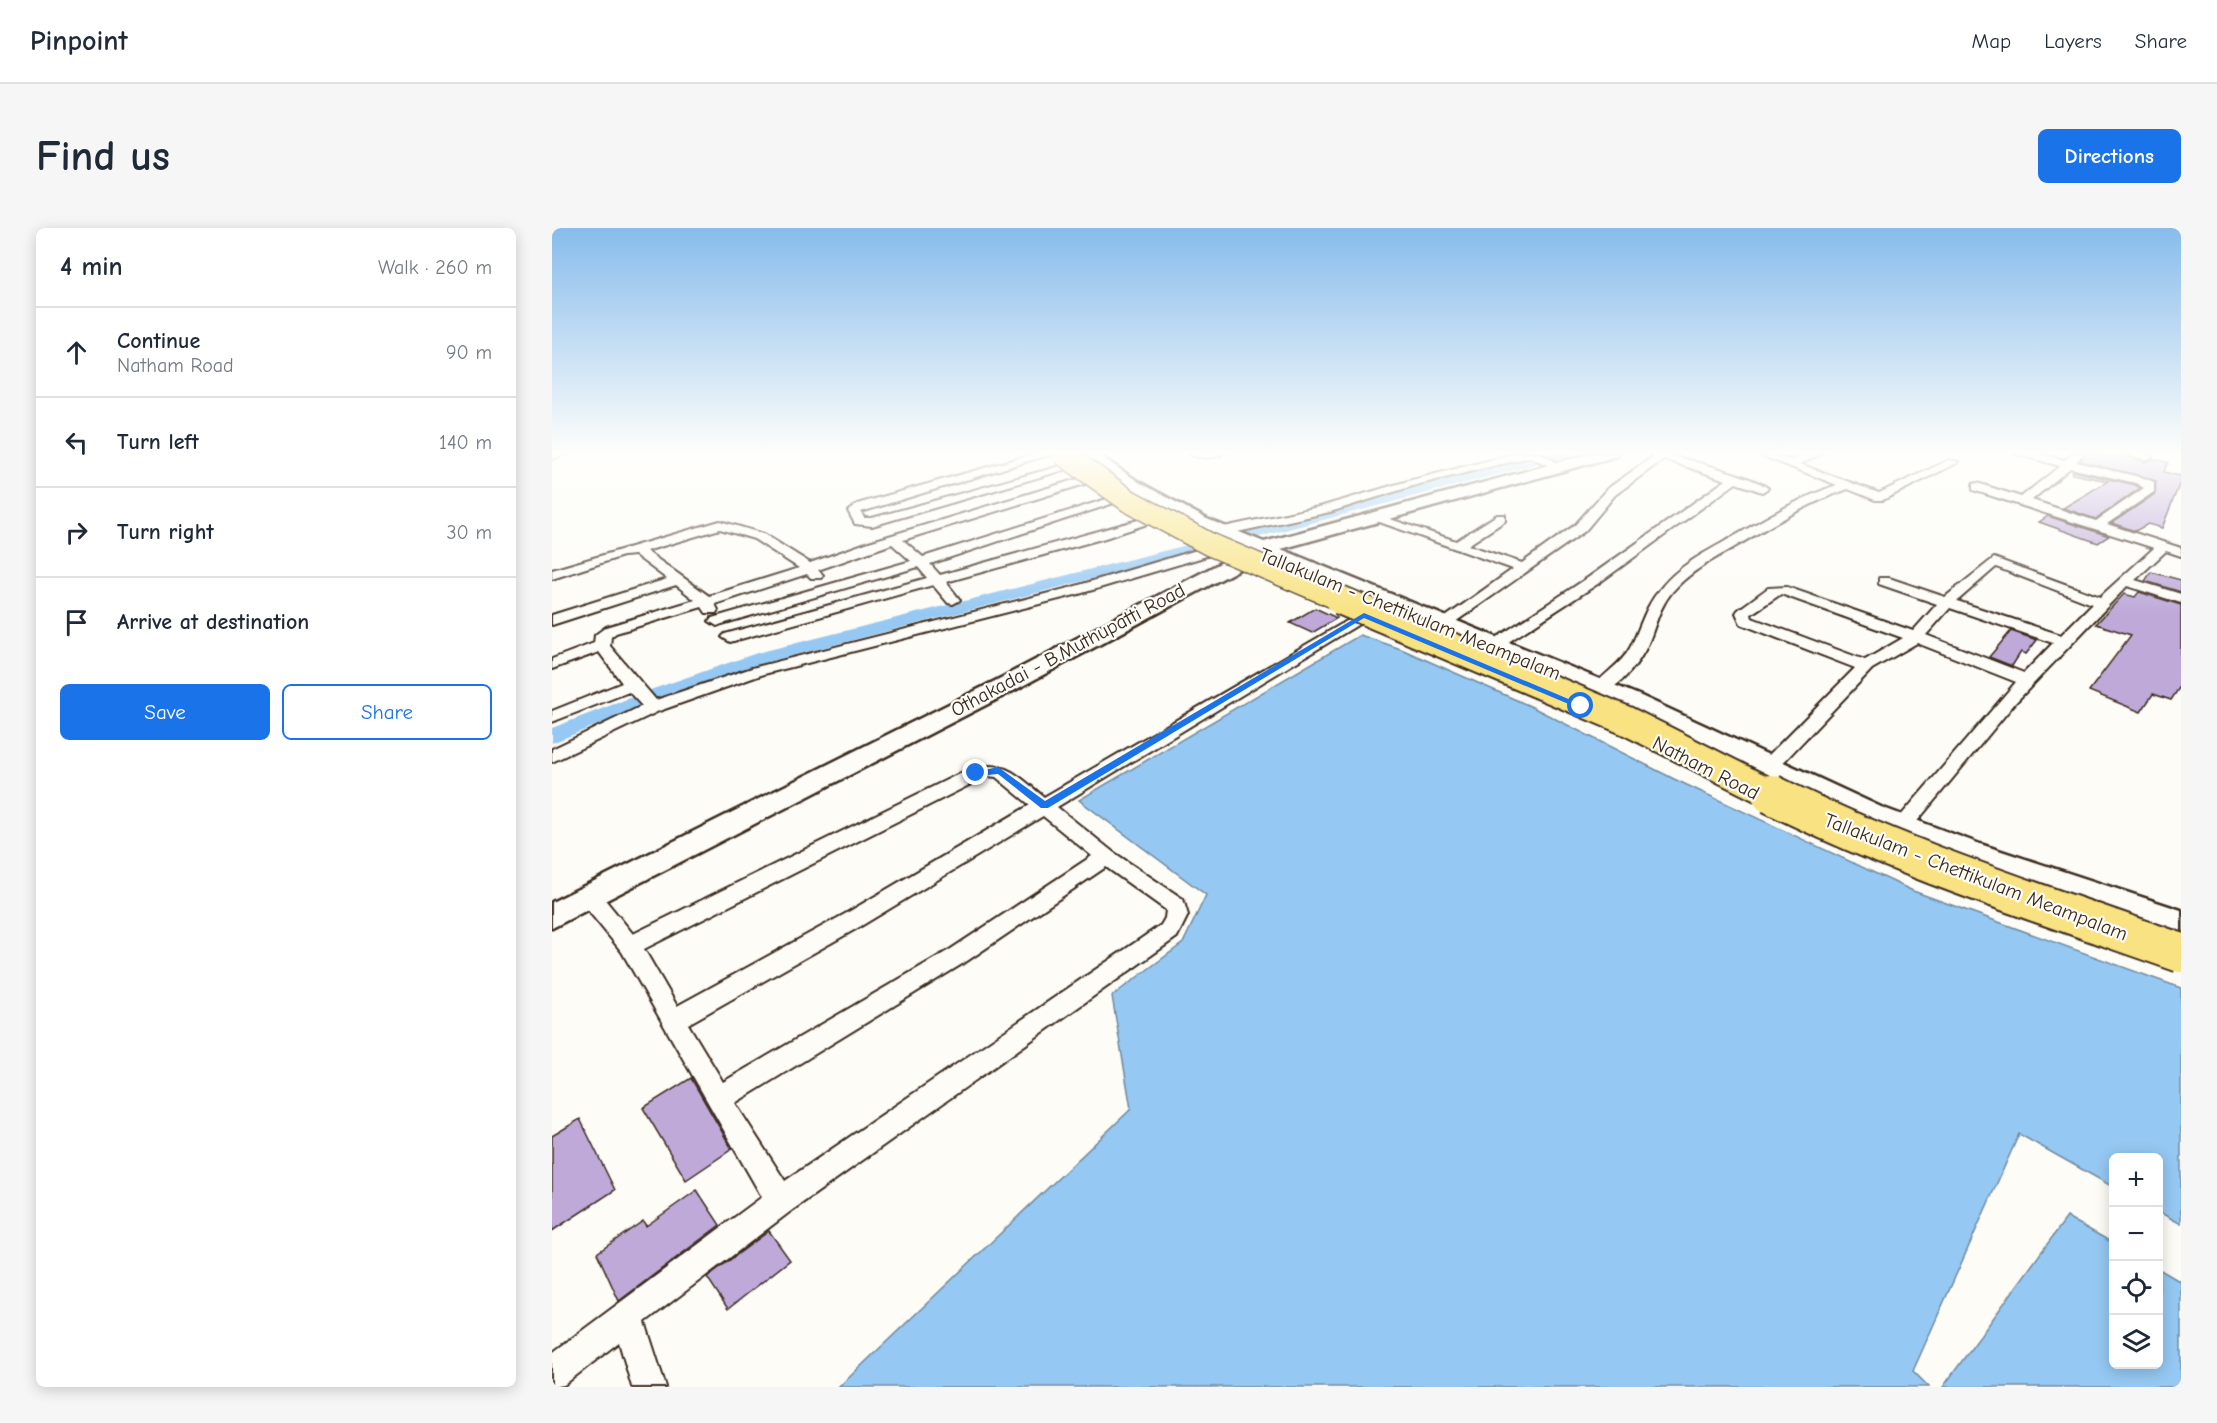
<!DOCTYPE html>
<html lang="en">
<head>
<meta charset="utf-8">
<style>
	:root { --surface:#fff; --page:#f6f6f7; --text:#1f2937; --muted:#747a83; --line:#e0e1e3; --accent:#1a73e8 }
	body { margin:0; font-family:"Comic Neue",sans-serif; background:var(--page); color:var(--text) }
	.controls { position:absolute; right:18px; bottom:18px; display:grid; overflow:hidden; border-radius:9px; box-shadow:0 3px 15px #0003 }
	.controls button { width:54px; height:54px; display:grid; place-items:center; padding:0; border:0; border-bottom:2px solid var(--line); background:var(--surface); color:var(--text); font:30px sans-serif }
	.stop { position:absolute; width:18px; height:18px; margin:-14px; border:4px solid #1a73e8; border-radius:50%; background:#fff }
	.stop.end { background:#1a73e8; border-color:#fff; box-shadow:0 2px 6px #0008 }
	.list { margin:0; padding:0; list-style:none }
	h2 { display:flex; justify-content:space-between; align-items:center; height:78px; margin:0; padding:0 24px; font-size:26px }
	h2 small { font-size:20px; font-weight:400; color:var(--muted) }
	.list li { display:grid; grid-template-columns:39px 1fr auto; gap:18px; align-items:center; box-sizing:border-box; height:90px; padding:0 24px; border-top:2px solid var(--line) }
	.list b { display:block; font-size:22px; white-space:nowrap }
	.list p { margin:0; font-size:20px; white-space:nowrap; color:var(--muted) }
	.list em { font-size:20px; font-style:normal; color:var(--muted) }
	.actions { display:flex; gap:12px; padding:18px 24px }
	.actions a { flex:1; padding:14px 0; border:2px solid var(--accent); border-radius:9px; text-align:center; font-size:21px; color:var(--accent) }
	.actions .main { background:var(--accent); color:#fff }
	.icon { flex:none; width:33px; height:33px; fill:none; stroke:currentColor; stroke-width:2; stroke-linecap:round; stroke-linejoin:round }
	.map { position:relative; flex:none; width:1629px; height:1159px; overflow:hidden; border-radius:9px }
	header { display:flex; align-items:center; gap:36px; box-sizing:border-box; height:84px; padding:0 30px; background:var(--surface); border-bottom:2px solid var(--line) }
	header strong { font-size:28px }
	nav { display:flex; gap:33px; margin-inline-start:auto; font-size:21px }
	.intro { display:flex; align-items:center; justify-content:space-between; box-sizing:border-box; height:144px; padding:0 36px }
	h1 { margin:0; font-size:42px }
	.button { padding:15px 27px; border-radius:9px; background:var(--accent); color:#fff; font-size:21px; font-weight:700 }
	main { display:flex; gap:36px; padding:0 36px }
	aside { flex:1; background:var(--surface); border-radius:9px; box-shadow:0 3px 15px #0003 }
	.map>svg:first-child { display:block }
</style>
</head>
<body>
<header>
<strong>Pinpoint</strong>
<nav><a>Map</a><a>Layers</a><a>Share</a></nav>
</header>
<div class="intro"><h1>Find us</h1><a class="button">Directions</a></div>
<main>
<aside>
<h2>4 min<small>Walk · 260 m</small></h2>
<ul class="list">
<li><svg class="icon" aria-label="ahead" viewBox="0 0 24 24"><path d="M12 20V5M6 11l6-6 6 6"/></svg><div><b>Continue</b><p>Natham Road</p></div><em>90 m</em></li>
<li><svg class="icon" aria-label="left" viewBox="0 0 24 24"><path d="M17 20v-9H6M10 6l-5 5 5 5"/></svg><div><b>Turn left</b></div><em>140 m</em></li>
<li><svg class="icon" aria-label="right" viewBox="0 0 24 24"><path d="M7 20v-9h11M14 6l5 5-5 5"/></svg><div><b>Turn right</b></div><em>30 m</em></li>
<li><svg class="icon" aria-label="arrive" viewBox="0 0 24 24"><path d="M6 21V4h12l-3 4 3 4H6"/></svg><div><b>Arrive at destination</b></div></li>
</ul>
<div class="actions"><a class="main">Save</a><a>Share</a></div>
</aside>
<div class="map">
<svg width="1629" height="1159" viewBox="0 0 1629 1159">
	<rect width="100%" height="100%" fill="#fdfcf7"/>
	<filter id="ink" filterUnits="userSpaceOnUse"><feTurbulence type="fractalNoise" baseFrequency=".0167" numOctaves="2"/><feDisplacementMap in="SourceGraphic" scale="12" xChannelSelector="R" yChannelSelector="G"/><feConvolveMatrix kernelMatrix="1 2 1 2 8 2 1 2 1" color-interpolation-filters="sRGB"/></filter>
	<g filter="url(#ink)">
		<g fill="#95c8f2" stroke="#71899d" stroke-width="1.5">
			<path d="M808,407L849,421L978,478L1122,551L1361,663L1629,760V996L1607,984L1606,930H1562L1561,959L1467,906L1361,1143L1377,1159H287L579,881L560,768L631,715L654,667L527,572Z"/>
			<path d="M1515,989L1561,1015L1562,1136H1606L1607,1041L1629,1054V1159H1391Z"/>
		</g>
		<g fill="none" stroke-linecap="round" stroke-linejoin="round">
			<g fill="#95c8f2" fill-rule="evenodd">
				<path d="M995,225H1017L1015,228L699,311L693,313L685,308L687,305Z"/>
				<path d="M639,316L647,321L645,324L219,433L115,469L0,515V500L101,461L205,425Z"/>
			</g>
		</g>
		<g fill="#bea9d9" stroke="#3b2a1e" stroke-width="1.5">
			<path d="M1534,225H1567L1593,234L1601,231L1616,234L1612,244L1629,248V252L1610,300L1596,296L1583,303L1560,295L1603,266L1604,253L1528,233Z"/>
			<path d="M1521,243L1583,257L1588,260L1544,291L1511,280L1556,253L1520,246Z"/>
			<path d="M1496,288L1557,308L1546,315L1487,294Z"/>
			<path d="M1599,344L1629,352V364L1593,353Z"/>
			<path d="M1587,364L1629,377V457L1619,472L1601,466L1589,484L1537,463L1579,407L1544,396L1572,366L1583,369Z"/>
			<path d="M763,380L785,390L760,405L738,395Z"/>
			<path d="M1459,403L1485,412L1474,426L1469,424L1460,438L1437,429Z"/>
			<path d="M139,850L180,921L134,952L91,880Z"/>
			<path d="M28,891L63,962L0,1003V908Z"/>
			<path d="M145,962L168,997L67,1073L45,1025L91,993L94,998Z"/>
			<path d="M217,1003L238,1032L176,1081L155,1049Z"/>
		</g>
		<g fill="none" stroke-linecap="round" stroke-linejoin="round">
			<g stroke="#3b2a1e" stroke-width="4">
				<g id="street">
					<path d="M0,225H17L0,231Z"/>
					<path d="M485,225H503L309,284L312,290H320L512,237L522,239L320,298L303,296L296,283L305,276Z"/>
					<path d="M636,225H672C664,231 644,231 636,225Z"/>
					<path d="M966,225H988L1011,238L1001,240L978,229L864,257L778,284L667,308L661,304L667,300L771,278L856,253Z"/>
					<path d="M1099,225C1118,225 1203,249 1216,260L1210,264L1184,255L1047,355L944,422L938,420L936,417L938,414L1037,349L1174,252L1112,231L1063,267L1033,303L893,401L888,399L885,396L888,393L961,341L816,290L822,286L826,287L904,313L945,287H953V293L916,317L970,335L1023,297L1055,261L1102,228Z"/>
					<path d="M1203,225H1218L1237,232L1256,225H1271L1248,236L1327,265L1397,232L1407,234L1331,272H1323L1296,261C1256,275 1222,296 1186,317C1162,331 1138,343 1120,364C1105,382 1103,403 1093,422C1085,437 1062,468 1043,464L1041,460C1051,445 1069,437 1078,420C1089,399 1093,378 1109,360C1127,337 1154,324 1179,310C1214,290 1247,270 1285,257Z"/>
					<path d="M1461,225H1480L1513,232L1521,225H1532L1524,234L1592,250L1602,254V264L1555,296L1629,320V328L1614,323L1583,352L1629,366V375L1575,358L1463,475L1357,603H1343L1340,598L1464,454L1365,415L1320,441L1223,543H1209L1207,539L1209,535L1303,440L1189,396L1184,385L1186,382L1216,360L1235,359L1361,403L1385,376L1327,356V350H1337L1393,369L1442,330L1548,369L1602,320L1421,262V256L1425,255L1469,269L1508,238ZM1518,240L1584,255L1592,260L1544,293L1480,272ZM1444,339L1540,376L1509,407L1405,373ZM1229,366L1351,410L1313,432L1200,390L1199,386ZM1398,380L1501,415L1472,445L1374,407Z"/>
					<path d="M1569,225H1590L1600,229L1594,232Z"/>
					<path d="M532,249L538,253L536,255L351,312L371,329L561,269L571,272L378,336L388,347L597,289L601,288L607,292L553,310L394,354L408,372L401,376L396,375L381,357L178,414L170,409L173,406L375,350L366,339L170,396L165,398L157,393L160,390L359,333L340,316L266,342L271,347L269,350H259L255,346L163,376L166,382L164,385H154L150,379L64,405L59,409L58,418L104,472L200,440L517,360L655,319L660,318L667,322L665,325L527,366L212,446L107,483L0,534V521L90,478L77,464L0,494V483L70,455L47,424L0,441V431L42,415L43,407L54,399L143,372L124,357L0,397V387L115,351L83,327L71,328L0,351V342L168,293L212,306L258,335L317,314ZM168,301L202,311L247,340L157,368L94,323Z"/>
					<path d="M812,383L819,387L817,390L505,579L561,624L631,671L636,687L625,709L239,983L93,1094L114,1159H80L67,1114L12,1157L0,1159V1125L210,969L70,724L30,675L27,669L30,663L38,661L46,663L81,706L417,541C454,531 465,547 492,569ZM435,548L444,549L478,577L293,686L125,778L92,721ZM491,588L540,628L399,721L171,854L136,796L309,698ZM554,639L614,682L613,690L609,697L233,953L183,875L415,733Z"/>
				</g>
			</g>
			<g stroke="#3b2a1e" stroke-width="5">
				<path id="secondary" d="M526,225H544L587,254L655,291L712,314L1041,225H1067L1065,228L729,321L1089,468L1329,579L1428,616L1629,682V707L1406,630L1309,593L1071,478L712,328L463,462L0,700V674L445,452L695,321L641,299L575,262Z"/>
			</g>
			<use href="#street" fill="#fdfcf7" fill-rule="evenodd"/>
			<use href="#secondary" fill="#fdfcf7" fill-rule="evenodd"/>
			<g stroke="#3b2a1e" stroke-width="25" stroke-linecap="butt">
				<path id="highway-bridge-far2" d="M510,225L577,273L657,316L792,373"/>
			</g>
			<g stroke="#3b2a1e" stroke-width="32" stroke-linecap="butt">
				<path id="highway-bridge-far1" d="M788,372L1075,493L1222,567"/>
			</g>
			<g stroke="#3b2a1e" stroke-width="42" stroke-linecap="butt">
				<path id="highway-bridge" d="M1219,566C1350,632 1491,676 1629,725"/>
			</g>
			<use href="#highway-bridge-far2" stroke="#f8e281" stroke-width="22"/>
			<use href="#highway-bridge-far1" stroke="#f8e281" stroke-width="28"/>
			<use href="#highway-bridge" stroke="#f8e281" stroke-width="38"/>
		</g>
	</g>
	<linearGradient id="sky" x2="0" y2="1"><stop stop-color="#87bcec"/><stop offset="0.58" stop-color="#fefefb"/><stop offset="1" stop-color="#fefefb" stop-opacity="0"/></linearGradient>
	<rect width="1629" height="387" fill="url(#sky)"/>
	<path fill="#1a73e8" d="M812,385L1033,478L1026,480L812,390L496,580H489L446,546L424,548L419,545L446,539L493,573Z"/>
	<g text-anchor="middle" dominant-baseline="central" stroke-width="4.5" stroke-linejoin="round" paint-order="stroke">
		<g font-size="20" fill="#3b2a1e" stroke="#fdfcf7">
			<text transform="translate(858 386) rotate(22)">Tallakulam - Chettikulam Meampalam</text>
			<text transform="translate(516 422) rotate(-28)">Othakadai - B.Muthupatti Road</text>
			<text transform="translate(1154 540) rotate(27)">Natham Road</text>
			<text transform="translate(1424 649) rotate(21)">Tallakulam - Chettikulam Meampalam</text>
		</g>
	</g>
</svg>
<div class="controls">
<button>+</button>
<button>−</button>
<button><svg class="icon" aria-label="locate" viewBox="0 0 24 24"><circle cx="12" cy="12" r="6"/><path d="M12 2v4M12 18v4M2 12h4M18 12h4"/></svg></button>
<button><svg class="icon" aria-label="layers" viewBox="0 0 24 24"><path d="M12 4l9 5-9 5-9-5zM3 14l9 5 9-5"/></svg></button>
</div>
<div class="stop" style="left:1029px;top:478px"></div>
<div class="stop end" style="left:424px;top:545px"></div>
</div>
</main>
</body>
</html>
